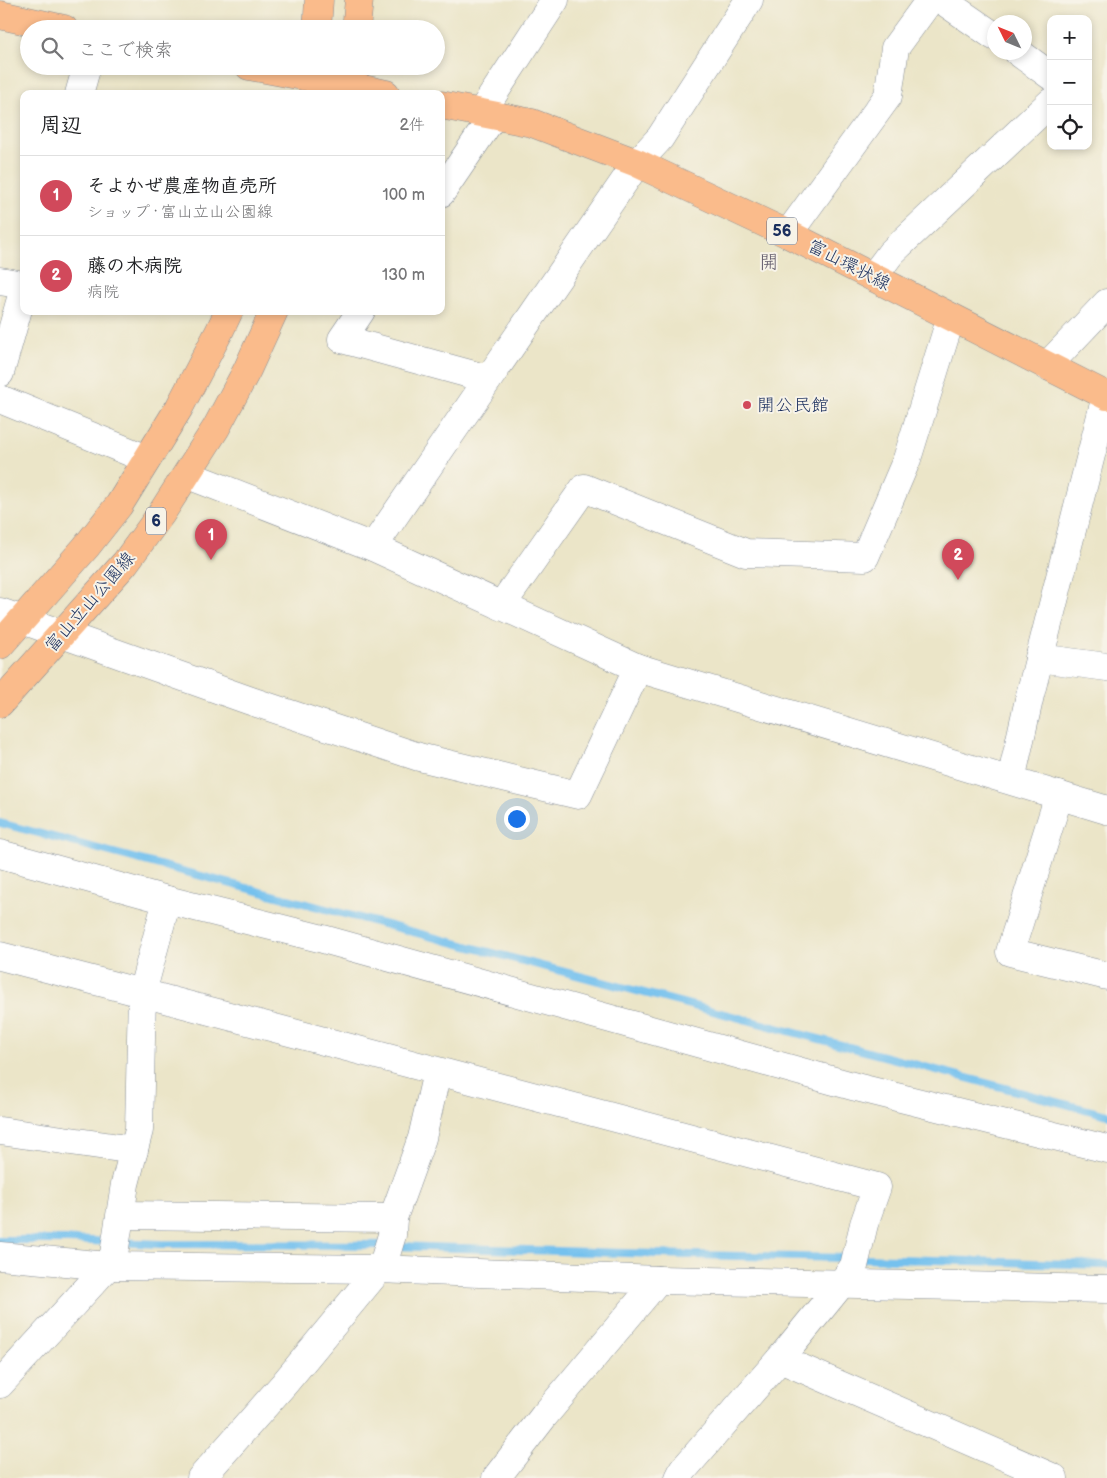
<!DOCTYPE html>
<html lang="ja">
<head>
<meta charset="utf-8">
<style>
	:root { --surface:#fff; --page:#f6f6f6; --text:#202124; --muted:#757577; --line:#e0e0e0; --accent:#d1495b }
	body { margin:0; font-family:"Balsamiq Sans","Klee One",sans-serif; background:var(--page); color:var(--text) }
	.controls { position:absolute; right:15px; top:15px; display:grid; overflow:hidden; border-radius:10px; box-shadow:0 2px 8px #0003 }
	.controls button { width:45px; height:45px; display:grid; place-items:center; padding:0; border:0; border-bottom:1px solid var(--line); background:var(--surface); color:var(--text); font:25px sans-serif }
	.compass { position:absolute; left:987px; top:15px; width:45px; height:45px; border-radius:50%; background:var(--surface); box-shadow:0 2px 8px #0003; rotate:313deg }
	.you { position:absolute; left:516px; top:818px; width:18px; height:18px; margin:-12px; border:4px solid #fff; border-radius:50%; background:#1a73e8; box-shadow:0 0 0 8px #1a73e833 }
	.badge { display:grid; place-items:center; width:32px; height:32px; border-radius:50%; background:var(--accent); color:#fff; font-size:16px; font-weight:700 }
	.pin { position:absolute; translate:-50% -41px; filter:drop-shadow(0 1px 2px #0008) }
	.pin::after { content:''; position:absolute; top:26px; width:18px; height:15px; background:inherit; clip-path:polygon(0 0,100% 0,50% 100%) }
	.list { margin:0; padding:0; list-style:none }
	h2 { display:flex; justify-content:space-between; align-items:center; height:65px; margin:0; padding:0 20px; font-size:21px }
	h2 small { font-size:16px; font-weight:400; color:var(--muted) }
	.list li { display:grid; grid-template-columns:32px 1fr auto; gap:15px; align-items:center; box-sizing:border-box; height:80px; padding:0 20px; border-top:1px solid var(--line) }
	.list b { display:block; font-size:19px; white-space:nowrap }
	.list p { margin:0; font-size:16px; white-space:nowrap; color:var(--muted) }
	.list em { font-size:16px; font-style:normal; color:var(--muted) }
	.icon { flex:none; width:28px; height:28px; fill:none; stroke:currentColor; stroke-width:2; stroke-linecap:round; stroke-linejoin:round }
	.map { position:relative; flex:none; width:1107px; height:1478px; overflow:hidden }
	.search { position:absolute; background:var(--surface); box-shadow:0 2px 8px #0003; left:20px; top:20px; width:425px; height:55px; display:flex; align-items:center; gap:12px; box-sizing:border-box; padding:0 18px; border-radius:28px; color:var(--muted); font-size:19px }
	.panel { position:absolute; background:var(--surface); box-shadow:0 2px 8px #0003; left:20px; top:90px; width:425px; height:225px; border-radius:10px }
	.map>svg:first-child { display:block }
</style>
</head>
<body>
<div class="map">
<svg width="1107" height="1478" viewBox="0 0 1107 1478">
	<rect width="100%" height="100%" fill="#f7f3e8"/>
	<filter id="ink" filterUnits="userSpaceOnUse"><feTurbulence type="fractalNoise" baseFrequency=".02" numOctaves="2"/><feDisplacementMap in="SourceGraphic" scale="10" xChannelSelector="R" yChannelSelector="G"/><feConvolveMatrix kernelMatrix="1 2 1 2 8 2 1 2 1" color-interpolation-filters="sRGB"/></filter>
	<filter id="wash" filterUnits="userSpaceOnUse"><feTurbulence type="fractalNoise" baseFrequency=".0096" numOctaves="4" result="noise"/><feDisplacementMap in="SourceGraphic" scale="20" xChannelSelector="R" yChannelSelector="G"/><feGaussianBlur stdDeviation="1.12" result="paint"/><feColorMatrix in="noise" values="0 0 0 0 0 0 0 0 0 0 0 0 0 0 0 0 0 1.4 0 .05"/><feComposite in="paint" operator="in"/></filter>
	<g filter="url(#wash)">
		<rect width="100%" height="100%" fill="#ebe5c8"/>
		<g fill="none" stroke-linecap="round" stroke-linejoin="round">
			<g stroke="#74c1ee" stroke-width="8">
				<path d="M0,823L1107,1115"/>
				<path d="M0,1240H68L161,1244L383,1245"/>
				<path d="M394,1246L690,1255L850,1258"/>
				<path d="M862,1258L1107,1265"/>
			</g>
		</g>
	</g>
	<g filter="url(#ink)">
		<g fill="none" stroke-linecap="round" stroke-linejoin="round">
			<g stroke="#838a93" stroke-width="29">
				<g id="minor">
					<path d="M942,0L994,36"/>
					<path d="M1018,52L1051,76"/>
					<path d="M79,94L87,66"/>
					<path d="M481,113L555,0"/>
					<path d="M441,193L494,115"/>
					<path d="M788,234L888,96L895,48L930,0"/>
					<path d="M873,277L891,253L1051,102"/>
					<path d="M0,281L24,285"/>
					<path d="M361,311L342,339L488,379"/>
					<path d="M1047,366L1107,303"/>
					<path d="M0,373L24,288"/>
					<path d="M0,399L147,459"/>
					<path d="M188,475L373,547L638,668L1107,810"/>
					<path d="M373,547L637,163L660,138L749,0"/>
					<path d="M501,606L584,488L746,553L865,557L907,459L951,317"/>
					<path d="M0,612L251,701L419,757L578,795L638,668"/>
					<path d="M1039,658L1107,667"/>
					<path d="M1011,780L1030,695L1106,396"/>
					<path d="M1059,795L1010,952L1107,976"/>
					<path d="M0,854L167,900L323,939L856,1087L1107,1149"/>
					<path d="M0,956L142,993L167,900"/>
					<path d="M0,1131L134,1150"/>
					<path d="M121,1215L393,1218"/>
					<path d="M0,1256L108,1266L379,1269L658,1280L1107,1289"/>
					<path d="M780,1359L1054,1478"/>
					<path d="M0,1384L108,1266L114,1254L125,1184L139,1130L142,993L877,1187L864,1224L854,1266L842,1283L780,1359L683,1470L679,1478"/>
					<path d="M201,1478L284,1384L379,1269L385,1258L392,1235L393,1218L422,1138L437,1072"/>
					<path d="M496,1478L544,1416L658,1280"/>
				</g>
			</g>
			<g stroke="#838a93" stroke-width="29">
				<g id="major">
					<path d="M0,15L64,29"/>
					<path d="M317,29L319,0"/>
					<path d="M356,29L359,0"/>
					<path d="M249,66L308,77L386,94"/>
					<path d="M441,105L532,123L637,163L788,234L1107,396"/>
					<path d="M0,645L86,547L119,505L179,408L219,332L229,311"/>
					<path d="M0,703L125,563L161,514L216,428L247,370L274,311"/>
				</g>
			</g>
			<use href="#minor" stroke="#fff" stroke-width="28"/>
			<use href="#major" stroke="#fabb8b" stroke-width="28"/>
		</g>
	</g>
	<circle fill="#d1495b" stroke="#f7f3e8" stroke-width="2" cx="747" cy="405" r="5"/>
	<g text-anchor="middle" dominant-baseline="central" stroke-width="4" stroke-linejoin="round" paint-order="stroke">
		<g fill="#f7f3e8" stroke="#5d6a87" stroke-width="1">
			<rect x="767" y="217.5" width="30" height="27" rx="4"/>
			<rect x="146" y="507.5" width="20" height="27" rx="4"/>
		</g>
		<g font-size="16" font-weight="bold" fill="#1b2f5e">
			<text x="782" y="231">56</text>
			<text x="156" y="521">6</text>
		</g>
		<g font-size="18" fill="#1b2f5e" stroke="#f7f3e8">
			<text transform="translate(849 265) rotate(27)">富山環状線</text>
			<text transform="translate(90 602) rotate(-49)">富山立山公園線</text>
		</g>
		<g font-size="18" fill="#1b2f5e" stroke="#f7f3e8" text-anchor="start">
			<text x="757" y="405">開公民館</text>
		</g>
		<g font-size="19" fill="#625c6c" stroke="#f7f3e8">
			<text x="769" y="262">開</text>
		</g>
	</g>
</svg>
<div class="controls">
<button>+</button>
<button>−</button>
<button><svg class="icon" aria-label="locate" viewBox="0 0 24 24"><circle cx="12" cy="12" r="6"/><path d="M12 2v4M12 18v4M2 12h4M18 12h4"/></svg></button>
</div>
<svg class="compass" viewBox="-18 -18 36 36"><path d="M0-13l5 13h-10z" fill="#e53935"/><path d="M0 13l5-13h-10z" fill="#757577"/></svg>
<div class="you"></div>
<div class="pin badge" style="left:211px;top:560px">1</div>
<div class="pin badge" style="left:958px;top:580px">2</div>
<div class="search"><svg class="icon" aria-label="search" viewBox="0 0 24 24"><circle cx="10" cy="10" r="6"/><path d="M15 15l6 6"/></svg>ここで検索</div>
<section class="panel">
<h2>周辺<small>2件</small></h2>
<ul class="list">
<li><span class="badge">1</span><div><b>そよかぜ農産物直売所</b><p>ショップ · 富山立山公園線</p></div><em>100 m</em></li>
<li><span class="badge">2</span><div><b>藤の木病院</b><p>病院</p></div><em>130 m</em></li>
</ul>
</section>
</div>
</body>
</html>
